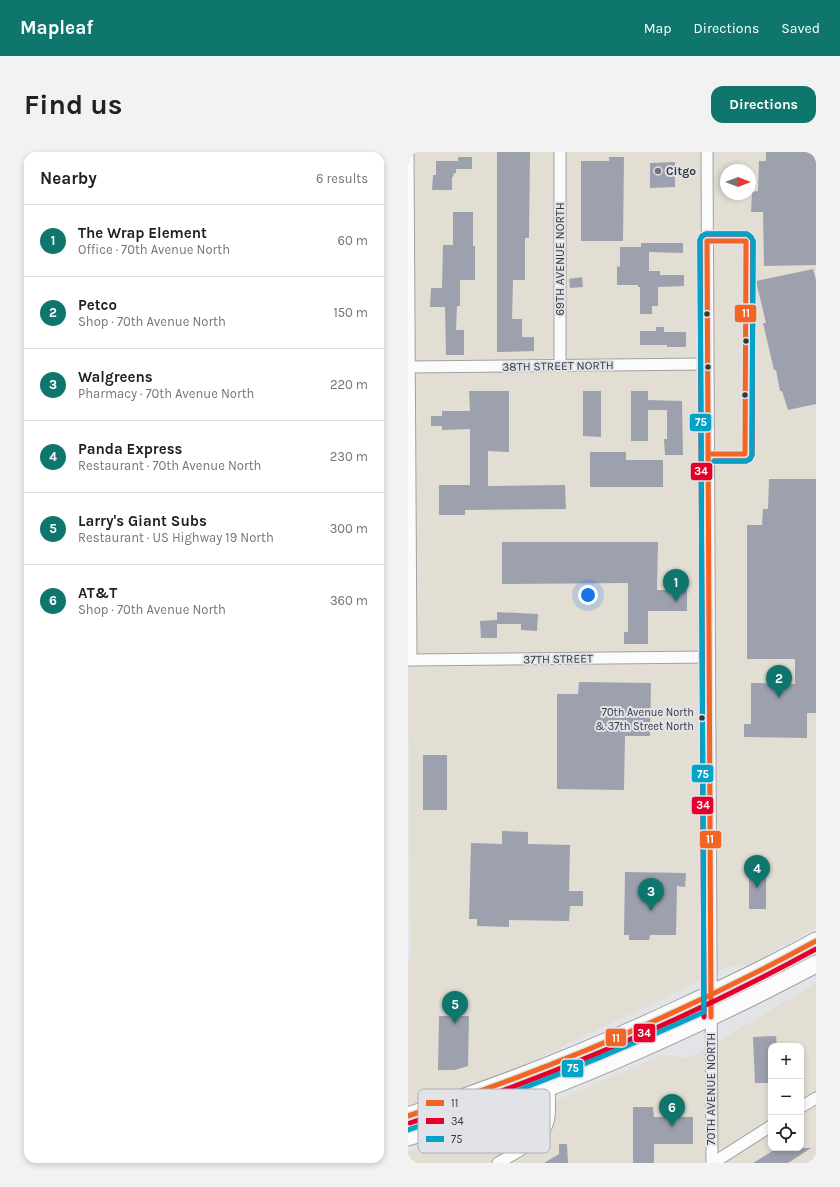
<!DOCTYPE html>
<html lang="en">
<head>
<meta charset="utf-8">
<style>
	:root { --surface:#fff; --page:#f2f2f2; --text:#202124; --muted:#757577; --line:#e0e0e0; --accent:#0f766e }
	body { margin:0; font-family:Karla,sans-serif; background:var(--page); color:var(--text) }
	.controls { position:absolute; right:12px; bottom:12px; display:grid; overflow:hidden; border-radius:8px; box-shadow:0 2px 6px #0003 }
	.controls button { width:36px; height:36px; display:grid; place-items:center; padding:0; border:0; border-bottom:1px solid var(--line); background:var(--surface); color:var(--text); font:20px sans-serif }
	.compass { position:absolute; left:312px; top:12px; width:36px; height:36px; border-radius:50%; background:var(--surface); box-shadow:0 2px 6px #0003; rotate:90deg }
	.you { position:absolute; left:180px; top:443px; width:14px; height:14px; margin:-10px; border:3px solid #fff; border-radius:50%; background:#1a73e8; box-shadow:0 0 0 6px #1a73e833 }
	.badge { display:grid; place-items:center; width:26px; height:26px; border-radius:50%; background:var(--accent); color:#fff; font-size:13px; font-weight:700 }
	.pin { position:absolute; translate:-50% -33px; filter:drop-shadow(0 1px 2px #0008) }
	.pin::after { content:''; position:absolute; top:21px; width:14px; height:12px; background:inherit; clip-path:polygon(0 0,100% 0,50% 100%) }
	.list { margin:0; padding:0; list-style:none }
	h2 { display:flex; justify-content:space-between; align-items:center; height:52px; margin:0; padding:0 16px; font-size:17px }
	h2 small { font-size:13px; font-weight:400; color:var(--muted) }
	.list li { display:grid; grid-template-columns:26px 1fr auto; gap:12px; align-items:center; box-sizing:border-box; height:72px; padding:0 16px; border-top:1px solid var(--line) }
	.list b { display:block; font-size:15px; white-space:nowrap }
	.list p { margin:0; font-size:13px; white-space:nowrap; color:var(--muted) }
	.list em { font-size:13px; font-style:normal; color:var(--muted) }
	.icon { flex:none; width:22px; height:22px; fill:none; stroke:currentColor; stroke-width:2; stroke-linecap:round; stroke-linejoin:round }
	.map { position:relative; flex:none; width:408px; height:1011px; overflow:hidden; border-radius:12px }
	header { display:flex; align-items:center; gap:24px; box-sizing:border-box; height:56px; padding:0 20px; background:var(--accent); color:#fff }
	header strong { font-size:19px }
	nav { display:flex; gap:22px; margin-inline-start:auto; font-size:14px }
	.intro { display:flex; align-items:center; justify-content:space-between; box-sizing:border-box; height:96px; padding:0 24px }
	h1 { margin:0; font-size:28px }
	.button { padding:10px 18px; border-radius:12px; background:var(--accent); color:#fff; font-size:14px; font-weight:700 }
	main { display:flex; gap:24px; padding:0 24px }
	aside { flex:1; background:var(--surface); border-radius:12px; box-shadow:0 2px 6px #0003 }
	.map>svg:first-child { display:block }
</style>
</head>
<body>
<header>
<strong>Mapleaf</strong>
<nav><a>Map</a><a>Directions</a><a>Saved</a></nav>
</header>
<div class="intro"><h1>Find us</h1><a class="button">Directions</a></div>
<main>
<aside>
<h2>Nearby<small>6 results</small></h2>
<ul class="list">
<li><span class="badge">1</span><div><b>The Wrap Element</b><p>Office · 70th Avenue North</p></div><em>60 m</em></li>
<li><span class="badge">2</span><div><b>Petco</b><p>Shop · 70th Avenue North</p></div><em>150 m</em></li>
<li><span class="badge">3</span><div><b>Walgreens</b><p>Pharmacy · 70th Avenue North</p></div><em>220 m</em></li>
<li><span class="badge">4</span><div><b>Panda Express</b><p>Restaurant · 70th Avenue North</p></div><em>230 m</em></li>
<li><span class="badge">5</span><div><b>Larry's Giant Subs</b><p>Restaurant · US Highway 19 North</p></div><em>300 m</em></li>
<li><span class="badge">6</span><div><b>AT&amp;T</b><p>Shop · 70th Avenue North</p></div><em>360 m</em></li>
</ul>
</aside>
<div class="map">
<svg width="408" height="1011" viewBox="0 0 408 1011">
	<rect width="100%" height="100%" fill="#e3e4e7"/>
	<g fill="#e2ded4" fill-rule="evenodd">
		<path d="M6,0H146V209L7,210Z"/>
		<path d="M157,0H293L294,207L157,208Z"/>
		<path d="M305,0H408V775L346,811L317,816L308,821ZM318,18H342V42H318Z"/>
		<path d="M294,217L295,500L8,503L7,220Z"/>
		<path d="M295,510L297,826L110,916L0,954V807H3L0,513Z"/>
		<path d="M408,831V940L393,949V894H363V968L309,1002V890Z"/>
		<path d="M297,897L298,1009L296,1011H100L127,995L134,989L140,982L146,972L147,949L254,903L282,906Z"/>
		<path d="M408,952V1011H315L363,981V996H393V962Z"/>
		<path d="M135,954L134,970L130,977L123,984L81,1011H0V1000L104,967Z"/>
	</g>
	<g fill="#9da1ae">
		<path d="M89,0H122L121,86H117V128H105L104,167H114V185H126V199L89,200Z"/>
		<path d="M358,0H408V113L356,114L355,60H343L344,40L350,39L351,9H358Z"/>
		<path d="M50,5H64V17H48V21H46L45,25H44V38H24L25,23H28V9H50Z"/>
		<path d="M201,5H216L215,89H173V9H201Z"/>
		<path d="M267,10V35L242,36V11Z"/>
		<path d="M45,60H65V94H67V128H52V154H49L48,178H56V203H38L37,155H22L23,136H34L35,93H45Z"/>
		<path d="M233,91H275V101L241,100V119H252V123H276V134L250,135V154H244V162H232V135H230V133H209V114L212,115V95H233Z"/>
		<path d="M405,117L408,128V252L380,258L374,239H372L368,218H366L355,171H358L348,129Z"/>
		<path d="M174,125L175,135L162,136L161,127Z"/>
		<path d="M248,175H256V180H278V195H259V193H232V179H248Z"/>
		<path d="M61,239H101V300L80,299V334L157,333L158,357L57,358V363H31V333H62V277L34,278V274H23V264H34V259H62Z"/>
		<path d="M175,239H193V285L175,284Z"/>
		<path d="M223,239H240V248L274,249L275,303H257L256,287H259V258H240V289H223Z"/>
		<path d="M182,300H218V308H255V335H182Z"/>
		<path d="M361,327H408V561H399V586L336,585V572H343V531L387,532V507H339V373H354L355,357H360Z"/>
		<path d="M94,390H250L249,438H279V459H240V492H216V480H220V431L94,432Z"/>
		<path d="M89,460L130,462L129,479L113,478V472H89Z"/>
		<path d="M89,468V486H73L72,469Z"/>
		<path d="M171,530L243,531L242,584H217L216,638L149,637V542H170Z"/>
		<rect x="15" y="603" width="24" height="55"/>
		<path d="M94,679L120,680V692L162,693L161,739H175V754H162L161,769L101,768V775L69,774V767H61L63,691L94,692Z"/>
		<rect x="341" y="716" width="17" height="41"/>
		<path d="M217,720L278,721L277,735L269,734L268,783H242L241,788H221V783H216Z"/>
		<path d="M31,864H61L60,914L47,918H30Z"/>
		<path d="M368,884L369,894H363V931H347L345,885Z"/>
		<path d="M225,955H245L246,965H285V992H246V1011H225Z"/>
		<path d="M151,992H159L160,1011H136L151,1002Z"/>
		<path d="M369,996H403L380,1011H345Z"/>
	</g>
	<g fill="none" stroke-linecap="round" stroke-linejoin="round">
		<g stroke="#a0a1a4" stroke-width="13">
			<g id="minor">
				<path d="M0,0L3,508"/>
				<path d="M299,0L304,1011"/>
				<path d="M152,213V0"/>
				<path d="M0,215L299,212"/>
				<path d="M0,508L301,505"/>
				<path d="M393,955L408,946"/>
				<path d="M90,1011C105,1002 136,987 140,970C143,959 141,946 141,936"/>
				<path d="M305,1011L363,974"/>
			</g>
		</g>
		<g stroke="#a0a1a4" stroke-width="19">
			<g id="highway">
				<path d="M0,964C94,934 186,897 275,855C320,834 365,813 408,789"/>
				<path d="M0,985C141,941 277,881 408,812"/>
			</g>
		</g>
		<use href="#minor" stroke="#fbfbfb" stroke-width="11"/>
		<use href="#highway" stroke="#fbfbfb" stroke-width="17"/>
		<g stroke="#e1e3e9" stroke-width="8">
			<g id="bus-1">
				<path d="M300,302H337L338,89H299L303,865"/>
				<path d="M0,964C140,918 278,860 408,789"/>
			</g>
		</g>
		<g stroke="#e1e3e9" stroke-width="8">
			<g id="bus-2">
				<path d="M296,865L292,88L294,84L298,82H339L343,85L345,89L344,303L342,307L338,309H306"/>
				<path d="M2,971C141,925 280,867 408,797"/>
			</g>
		</g>
		<g stroke="#e1e3e9" stroke-width="8">
			<path id="bus-3" d="M0,978C101,944 199,904 296,860L292,88L294,84L298,82H339L343,85L345,89L344,303L342,307L338,309H306"/>
		</g>
		<use href="#bus-1" stroke="#f26522" stroke-width="5"/>
		<use href="#bus-2" stroke="#e4002b" stroke-width="5"/>
		<use href="#bus-3" stroke="#03a3c7" stroke-width="5"/>
	</g>
	<circle fill="#737477" stroke="#e1e3e9" stroke-width="1.5" cx="250" cy="19" r="4"/>
	<g fill="#37383a" stroke="#e1e3e9" stroke-width="1.5">
		<circle cx="299" cy="162" r="3.5"/>
		<circle cx="338" cy="189" r="3.5"/>
		<circle cx="300" cy="215" r="3.5"/>
		<circle cx="337" cy="243" r="3.5"/>
		<circle cx="294" cy="566" r="3.5"/>
	</g>
	<g text-anchor="middle" dominant-baseline="central" stroke-width="4" stroke-linejoin="round" paint-order="stroke">
		<g font-size="11" fill="#37383a" stroke="#e1e3e9" text-anchor="end">
			<text x="286" y="560">70th Avenue North<tspan x="286" dy="14">&amp; 37th Street North</tspan></text>
		</g>
		<g font-size="12" font-weight="bold" fill="#37383a" stroke="#e1e3e9" text-anchor="start">
			<text x="258" y="19">Citgo</text>
		</g>
		<g font-size="12" fill="#37383a" stroke="#e1e3e9">
			<text transform="translate(152 107) rotate(-90)">69TH AVENUE NORTH</text>
			<text transform="translate(150 214) rotate(-1)">38TH STREET NORTH</text>
			<text transform="translate(150 507) rotate(-1)">37TH STREET</text>
			<text transform="translate(303 937) rotate(-90)">70TH AVENUE NORTH</text>
		</g>
	</g>
	<rect x="10" y="937" width="132" height="64" rx="6" fill="#e1e3e9" stroke="#aeb0b4" stroke-width="1"/>
	<rect x="18" y="948" width="18" height="6" fill="#f26522"/>
	<rect x="18" y="966" width="18" height="6" fill="#e4002b"/>
	<rect x="18" y="984" width="18" height="6" fill="#03a3c7"/>
	<g font-size="11" fill="#37383a">
		<text x="43" y="955">11</text>
		<text x="43" y="973">34</text>
		<text x="43" y="991">75</text>
	</g>
	<g stroke="#e1e3e9" stroke-width="1.5">
		<rect x="326" y="152" width="23" height="19" rx="4" fill="#f26522"/>
		<rect x="281" y="261" width="23" height="19" rx="4" fill="#03a3c7"/>
		<rect x="282" y="310" width="23" height="19" rx="4" fill="#e4002b"/>
		<rect x="283" y="612" width="23" height="19" rx="4" fill="#03a3c7"/>
		<rect x="283" y="644" width="23" height="19" rx="4" fill="#e4002b"/>
		<rect x="291" y="678" width="23" height="19" rx="4" fill="#f26522"/>
		<rect x="225" y="871" width="23" height="20" rx="4" fill="#e4002b"/>
		<rect x="197" y="876" width="22" height="19" rx="4" fill="#f26522"/>
		<rect x="153" y="907" width="23" height="19" rx="4" fill="#03a3c7"/>
	</g>
	<g font-size="11" text-anchor="middle" font-weight="bold" fill="#fff">
		<text x="338" y="165">11</text>
		<text x="293" y="274">75</text>
		<text x="293" y="323">34</text>
		<text x="295" y="626">75</text>
		<text x="295" y="657">34</text>
		<text x="302" y="691">11</text>
		<text x="236" y="885">34</text>
		<text x="208" y="890">11</text>
		<text x="165" y="920">75</text>
	</g>
</svg>
<div class="controls">
<button>+</button>
<button>−</button>
<button><svg class="icon" aria-label="locate" viewBox="0 0 24 24"><circle cx="12" cy="12" r="6"/><path d="M12 2v4M12 18v4M2 12h4M18 12h4"/></svg></button>
</div>
<svg class="compass" viewBox="-18 -18 36 36"><path d="M0-13l5 13h-10z" fill="#e53935"/><path d="M0 13l5-13h-10z" fill="#757577"/></svg>
<div class="you"></div>
<div class="pin badge" style="left:268px;top:450px">1</div>
<div class="pin badge" style="left:371px;top:546px">2</div>
<div class="pin badge" style="left:243px;top:759px">3</div>
<div class="pin badge" style="left:349px;top:736px">4</div>
<div class="pin badge" style="left:47px;top:872px">5</div>
<div class="pin badge" style="left:264px;top:975px">6</div>
</div>
</main>
</body>
</html>
